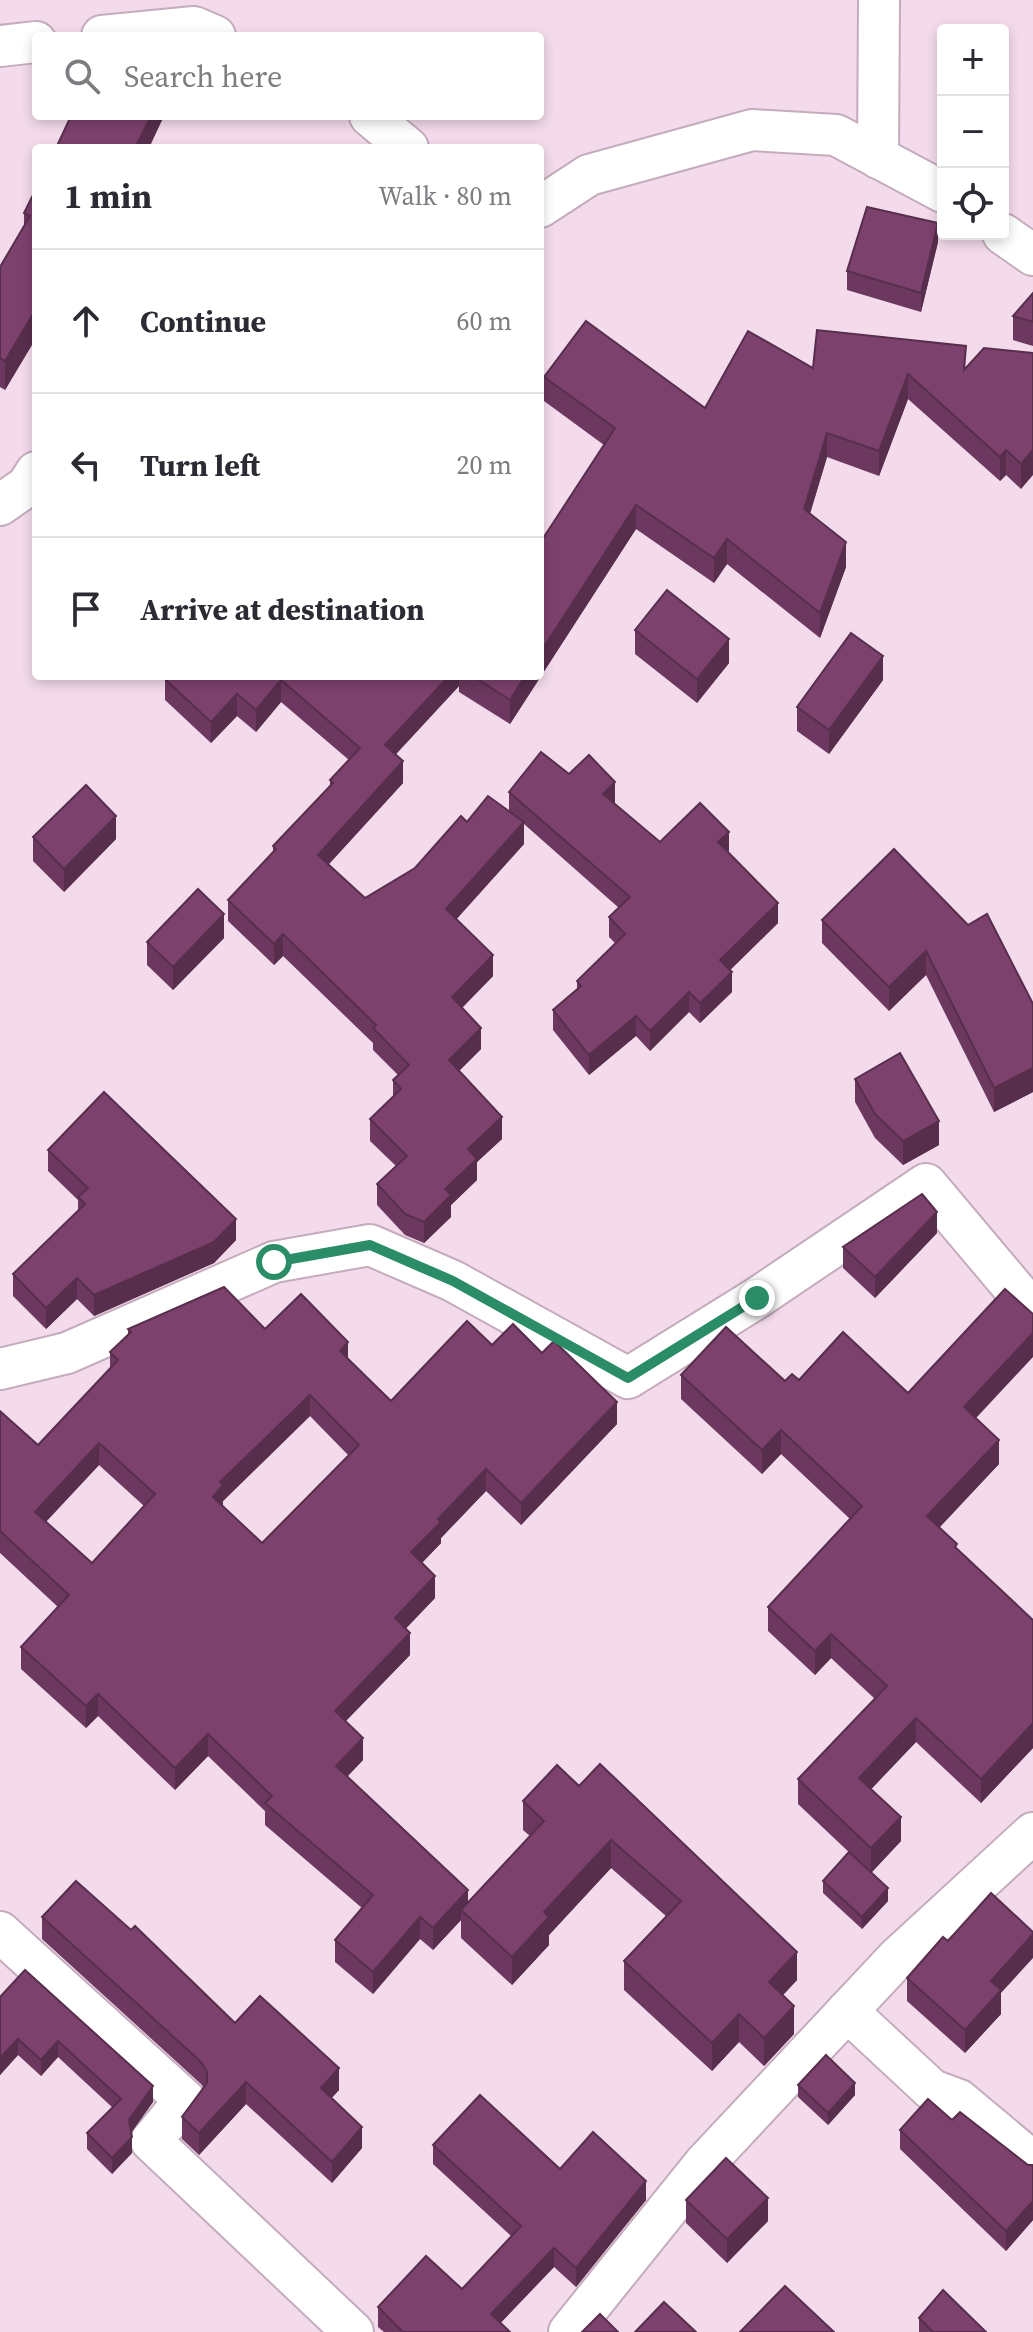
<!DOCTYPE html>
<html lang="en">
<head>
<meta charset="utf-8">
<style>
	:root { --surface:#fff; --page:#f7f7f7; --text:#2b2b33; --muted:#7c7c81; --line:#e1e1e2 }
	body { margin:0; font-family:"Source Serif 4",serif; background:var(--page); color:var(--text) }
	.controls { position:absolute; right:24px; top:24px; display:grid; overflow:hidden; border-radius:8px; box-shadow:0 4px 12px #0003 }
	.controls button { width:72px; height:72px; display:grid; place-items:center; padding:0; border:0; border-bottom:2px solid var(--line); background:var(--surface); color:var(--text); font:40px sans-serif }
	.stop { position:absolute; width:24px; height:24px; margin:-18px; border:6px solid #2a8d67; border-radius:50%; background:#fff }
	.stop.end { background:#2a8d67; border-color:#fff; box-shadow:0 2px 8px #0008 }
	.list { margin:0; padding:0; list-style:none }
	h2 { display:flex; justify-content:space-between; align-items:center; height:104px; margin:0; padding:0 32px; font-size:34px }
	h2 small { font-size:26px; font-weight:400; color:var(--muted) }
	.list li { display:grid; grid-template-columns:52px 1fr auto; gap:24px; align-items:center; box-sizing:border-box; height:144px; padding:0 32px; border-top:2px solid var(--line) }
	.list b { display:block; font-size:30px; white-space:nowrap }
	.list em { font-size:26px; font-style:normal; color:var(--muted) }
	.icon { flex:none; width:44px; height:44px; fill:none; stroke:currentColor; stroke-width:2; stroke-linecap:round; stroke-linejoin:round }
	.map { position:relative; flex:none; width:1033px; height:2332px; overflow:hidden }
	.search { position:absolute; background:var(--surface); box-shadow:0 4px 12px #0003; left:32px; top:32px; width:512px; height:88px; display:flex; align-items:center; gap:20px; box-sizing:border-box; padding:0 28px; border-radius:8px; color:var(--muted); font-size:30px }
	.panel { position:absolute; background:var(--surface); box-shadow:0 4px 12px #0003; left:32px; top:144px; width:512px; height:536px; border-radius:8px }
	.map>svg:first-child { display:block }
</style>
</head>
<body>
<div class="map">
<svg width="1033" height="2332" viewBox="0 0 1033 2332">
	<rect width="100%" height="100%" fill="#f4dbec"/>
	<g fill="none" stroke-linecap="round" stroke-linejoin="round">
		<g stroke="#c4acbd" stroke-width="44">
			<g id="street">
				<path d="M102,36L194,27L215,36"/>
				<path d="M0,46L36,42"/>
				<path d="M370,116L408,148"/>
				<path d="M878,158L879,0"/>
				<path d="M540,207L589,175L752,130L836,135L943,192"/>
				<path d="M1003,234L1033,255"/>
				<path d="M0,505L27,486L36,472"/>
				<path d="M0,1369L67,1353L274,1262L370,1245L453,1281L628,1378L757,1298L926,1184L1033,1311"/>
				<path d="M0,1932L185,2100L151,2141L353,2332"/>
				<path d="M847,2011L932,2090L959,2100L1033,2162"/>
				<path d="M569,2332L704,2164L897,1958L1033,1833"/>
			</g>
		</g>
		<use href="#street" stroke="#fff" stroke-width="40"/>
	</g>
	<g fill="#6c385f" fill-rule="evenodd">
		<path d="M36,189V338L5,390L0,387V267L24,226V213Z"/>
		<path d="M938,242L921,312L847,290V271Z"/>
		<path d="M1033,293V346L1013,340V316Z"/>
		<path d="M1033,353L1021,489L1006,475L1000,481L908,399L879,476L827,457L810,514L846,567L820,638L727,564L714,583L636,529L510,724L459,692V686L396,754L403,783L329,864L365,898L415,868L467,822L509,812V792L569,774L615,802L614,804L660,842L728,852L778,923L730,970L732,992L700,1023L689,1012L650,1051L636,1036L589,1075L553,1030V1010L577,989V981L616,944L609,937V917L619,908L524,824V844L456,919L493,976L462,1008L481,1049L459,1071L502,1139L477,1162V1180L451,1205V1217L424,1243L405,1235L377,1205V1184L396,1166L370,1141V1119L393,1097V1080L398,1075L373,1050V1043L283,956L274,965L228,921V900L273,852V846L330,786V780L349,760L281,702L256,732L237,716L211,743L165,700V679L168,676H540L604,445L544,401V377L705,408L813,368L966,367Z"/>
		<path d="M635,630L729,663L697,703L635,654Z"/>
		<path d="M883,680L829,754L797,731V707Z"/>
		<path d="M33,837L116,839L64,892L33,861Z"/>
		<path d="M894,849L1033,1004V1092L994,1112L926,975L889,1011L822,943V920Z"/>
		<path d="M224,938L173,990L147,965V942Z"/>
		<path d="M855,1079L939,1145L903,1165L875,1138L855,1102Z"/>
		<path d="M48,1150L236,1240L214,1263L94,1316L77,1299L46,1329L13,1296V1274L78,1211V1200L48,1171Z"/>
		<path d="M937,1233L875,1298L843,1268V1247Z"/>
		<path d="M128,1329H265L348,1359L391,1401L492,1345L617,1424L521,1525L486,1491L441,1538V1543L422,1563L435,1598L406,1628L410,1655L346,1721L363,1760L347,1777L468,1902L530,1836L523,1830V1801L557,1765L797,1980L783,1995L794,2034L764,2066L739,2042L712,2071L624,1990V1961L666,1916L611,1868L549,1935V1945L512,1985L461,1938V1920L433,1950L420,1939L373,1994L335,1962V1940L362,1908L265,1825V1811L208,1756L175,1790L98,1716L86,1728L21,1669V1647L58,1607L0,1553V1411L38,1445L110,1368V1352L128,1335ZM310,1416L349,1456L262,1543L223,1506V1501ZM99,1465L144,1506L92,1563L46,1522Z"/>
		<path d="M681,1375L785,1381L799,1380L908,1393L976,1418L999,1464L939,1527L957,1549L1033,1620V1748L981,1803L916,1742L871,1789L901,1841L871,1873L798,1804V1779L875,1699L831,1658L815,1675L768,1631V1607L850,1519L781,1454L762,1474L681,1399Z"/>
		<path d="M823,1881L888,1901L862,1929L823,1893Z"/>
		<path d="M42,1917L131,1930L235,2023L339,2090L331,2098L362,2148L332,2183L246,2104L199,2155L182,2139V2117L204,2088L201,2084L42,1939Z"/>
		<path d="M948,1941L1001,1993V2014L965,2053L907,2001V1978Z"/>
		<path d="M0,1997L153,2102L131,2132L132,2153L112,2174L87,2149V2133L113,2108L58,2057L41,2076L18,2055L0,2075Z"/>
		<path d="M798,2085L855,2095L828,2125L798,2097Z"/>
		<path d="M952,2120L1028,2165H1033V2220L1006,2251L900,2149V2130Z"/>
		<path d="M433,2145L560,2169L646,2200L576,2287L554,2267L500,2323L510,2332H384L378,2327V2307L462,2289L511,2236L433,2164Z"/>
		<path d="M686,2200L768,2221L727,2263L686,2223Z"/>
		<path d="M919,2318L986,2332H919Z"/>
	</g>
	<g fill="#582e4d">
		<path d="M151,116H164L149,148H135Z"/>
		<path d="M938,223V242L921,312V293Z"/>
		<path d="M36,309V338L5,390V361Z"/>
		<path d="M908,374V399L879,476V451Z"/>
		<path d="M827,433V457L804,533V509Z"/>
		<path d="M1006,450V475L1000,481V457Z"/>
		<path d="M1033,450V475L1021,489V464Z"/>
		<path d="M636,505V529L510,724V700L525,676H540V653Z"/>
		<path d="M727,539V564L714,583V558Z"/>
		<path d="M846,542V567L820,638V613Z"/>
		<path d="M729,639V663L697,703V679Z"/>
		<path d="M883,656V680L829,754V730Z"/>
		<path d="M449,676H459V686L385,766V745Z"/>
		<path d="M281,680V702L256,732V710Z"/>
		<path d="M237,694V716L211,743V722Z"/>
		<path d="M403,761V783L318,876V855Z"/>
		<path d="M615,782V802L603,814V794Z"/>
		<path d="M116,816V839L64,892V869Z"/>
		<path d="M524,822V844L446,931V909Z"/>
		<path d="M729,832V852L718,842Z"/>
		<path d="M778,903V923L720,980V960Z"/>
		<path d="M224,914V938L173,990V967Z"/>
		<path d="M283,934V956L274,965V944Z"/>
		<path d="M926,951V975L889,1011V987Z"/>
		<path d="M493,955V976L452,1018V997Z"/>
		<path d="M732,972V992L700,1023V1003Z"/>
		<path d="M689,992V1012L650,1051V1031Z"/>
		<path d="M636,1016V1036L589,1075V1055Z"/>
		<path d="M481,1028V1049L449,1081V1060Z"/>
		<path d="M1033,1068V1092L994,1112V1088Z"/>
		<path d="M502,1117V1139L477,1162V1180L451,1205V1217L424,1243V1222L468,1149Z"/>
		<path d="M939,1121V1145L903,1165V1141Z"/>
		<path d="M937,1212V1233L875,1298V1277Z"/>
		<path d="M236,1219V1240L214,1263L94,1316V1295Z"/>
		<path d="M77,1278V1299L46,1329V1308Z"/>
		<path d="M1033,1333V1357L964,1431V1407Z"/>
		<path d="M348,1342V1364L340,1351Z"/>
		<path d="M310,1395V1416L223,1501V1507L213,1497L220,1482Z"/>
		<path d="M617,1402V1424L521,1525V1503Z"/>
		<path d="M781,1430V1454L762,1474V1450Z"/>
		<path d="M999,1440V1464L927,1541V1516Z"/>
		<path d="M99,1443V1465L35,1533V1512Z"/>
		<path d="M486,1469V1491L441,1538V1543L411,1574V1552L438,1519Z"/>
		<path d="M435,1576V1598L395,1640V1618Z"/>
		<path d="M410,1633V1655L335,1732V1711Z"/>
		<path d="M831,1634V1658L815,1675V1651Z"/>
		<path d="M98,1694V1716L86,1728V1706Z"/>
		<path d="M916,1718V1742L859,1802V1778Z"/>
		<path d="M1033,1723V1748L981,1803V1779Z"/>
		<path d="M208,1734V1756L175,1790V1768Z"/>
		<path d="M363,1738V1760L336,1788V1766Z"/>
		<path d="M901,1817V1841L871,1873V1848Z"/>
		<path d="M611,1840V1868L549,1935V1945L512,1985V1957L544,1912Z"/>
		<path d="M888,1888V1901L862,1929V1917Z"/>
		<path d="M468,1890V1912L461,1910V1920L433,1950V1928Z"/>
		<path d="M420,1917V1939L373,1994V1972Z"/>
		<path d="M1033,1934V1958L1001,1993V2014L965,2053V2030L991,1981Z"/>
		<path d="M797,1952V1980L769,2010V1982Z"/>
		<path d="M794,2006V2034L764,2066V2038Z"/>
		<path d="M739,2014V2042L712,2071V2043Z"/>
		<path d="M18,2039V2055L0,2075V2058Z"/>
		<path d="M58,2041V2057L41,2076V2060Z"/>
		<path d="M339,2068V2090L321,2110V2088Z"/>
		<path d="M246,2082V2104L199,2155V2133Z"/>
		<path d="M855,2083V2095L828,2125V2113Z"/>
		<path d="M153,2086V2102L129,2136V2120Z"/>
		<path d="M362,2127V2148L332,2183V2162Z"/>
		<path d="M132,2137V2153L112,2174V2158Z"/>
		<path d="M646,2181V2200L576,2287V2268Z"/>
		<path d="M768,2198V2221L727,2263V2239Z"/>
		<path d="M1033,2201V2220L1006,2251V2231Z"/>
		<path d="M554,2248V2267L492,2332L491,2314Z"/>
	</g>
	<g fill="#7d416e" stroke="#582e4d" stroke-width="2" fill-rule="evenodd">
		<path d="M71,116H151L135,148H56Z"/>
		<path d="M36,189V309L5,361L0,358V267L30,216L24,213Z"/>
		<path d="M867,207L938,223L921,293L847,271Z"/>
		<path d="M1033,293V322L1013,316Z"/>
		<path d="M586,321L705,408L748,331L813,368L817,330L966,346L964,370L984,348L1033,353V450L1021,464L1006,450L1000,457L908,374L879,451L827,433L804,509L846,542L820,613L727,539L714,558L636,505L540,653V543L615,428L544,377Z"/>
		<path d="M667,590L729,639L697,679L635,630Z"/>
		<path d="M851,633L883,656L829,730L797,707Z"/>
		<path d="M168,676H449L385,745L403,761L318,855L365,898L415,868L461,816L467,822L488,796L524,822L446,909L493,955L452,997L481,1028L449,1060L502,1117L468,1149L477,1159L445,1189L451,1195L424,1222L405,1214L377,1184L407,1156L370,1119L401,1089L393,1080L409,1065L373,1028L376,1025L283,934L274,944L228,900L276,849L273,846L333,783L330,780L360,748L281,680L256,710L237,694L211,722L165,679Z"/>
		<path d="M473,676H525L510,700Z"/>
		<path d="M541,752L569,774L589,755L615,782L603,794L660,842L700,803L729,832L718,842L778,903L720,960L732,972L700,1003L689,992L650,1031L636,1016L589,1055L553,1010L581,986L577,981L625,934L609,917L630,897L509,792Z"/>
		<path d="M86,785L116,816L64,869L33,837Z"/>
		<path d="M894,849L968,925L987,914L1033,1004V1068L994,1088L926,951L889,987L822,920Z"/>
		<path d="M198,889L224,914L173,967L147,942Z"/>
		<path d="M900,1053L939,1121L903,1141L875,1114L855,1079Z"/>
		<path d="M104,1092L236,1219L214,1242L94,1295L77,1278L46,1308L13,1274L85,1204L78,1197L88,1188L48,1150Z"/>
		<path d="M922,1194L937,1212L875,1277L843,1247Z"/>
		<path d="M224,1287L265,1329L301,1294L348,1342L340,1351L391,1401L467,1321L492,1345L513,1324L542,1353L554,1341L617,1402L521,1503L486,1469L438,1519L441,1522L411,1552L435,1576L395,1618L410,1633L335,1711L363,1738L336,1766L468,1890L433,1928L420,1917L373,1972L335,1940L373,1895L265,1803L272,1796L208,1734L175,1768L98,1694L86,1706L21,1647L69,1595L0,1531V1411L38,1445L118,1360L110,1352L131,1332L128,1329ZM310,1395L359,1445L262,1543L213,1497L223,1485L220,1482ZM99,1443L155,1494L92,1563L35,1512Z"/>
		<path d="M1005,1289L1033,1314V1333L964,1407L999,1440L927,1516L957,1544L955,1547L1033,1620V1723L981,1779L916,1718L859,1778L901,1817L871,1848L798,1779L887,1686L831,1634L815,1651L768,1607L862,1506L781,1430L762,1450L681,1375L726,1327L785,1381L792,1374L799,1380L843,1332L908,1393Z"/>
		<path d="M600,1764L797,1952L769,1982L794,2006L764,2038L739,2014L712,2043L624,1961L681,1901L611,1840L544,1912L549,1917L512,1957L461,1910L544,1821L523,1801L557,1765L579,1786Z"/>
		<path d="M849,1852L888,1888L862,1917L823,1881Z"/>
		<path d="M76,1881L131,1930L135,1926L235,2023L260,1996L339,2068L321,2088L362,2127L332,2162L246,2082L199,2133L182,2117L207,2083V2072L201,2062L42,1917Z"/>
		<path d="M991,1893L1033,1932V1934L991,1981L1001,1990L965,2030L907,1978L943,1937L948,1941Z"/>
		<path d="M25,1970L153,2086L129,2120L132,2137L112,2158L87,2133L121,2099L58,2041L41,2060L18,2039L0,2058V1997Z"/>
		<path d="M826,2055L855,2083L828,2113L798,2085Z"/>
		<path d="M480,2095L560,2169L593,2132L646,2181L576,2268L554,2248L491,2314L510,2332H403L378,2307L426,2256L462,2289L521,2226L433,2145Z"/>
		<path d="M928,2099L952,2120L960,2112L1028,2165H1033V2201L1006,2231L900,2130Z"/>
		<path d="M726,2158L768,2198L727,2239L686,2200Z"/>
		<path d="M785,2286L834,2332H740Z"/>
		<path d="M943,2290L986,2332H933L919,2318Z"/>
		<path d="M664,2302L696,2332H635Z"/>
		<path d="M600,2314L618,2332H582Z"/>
	</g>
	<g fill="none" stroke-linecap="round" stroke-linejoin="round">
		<path stroke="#2a8d67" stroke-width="10" d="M274,1262L370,1245L453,1281L628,1378L757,1298"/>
	</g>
</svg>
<div class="controls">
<button>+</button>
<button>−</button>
<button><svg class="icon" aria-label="locate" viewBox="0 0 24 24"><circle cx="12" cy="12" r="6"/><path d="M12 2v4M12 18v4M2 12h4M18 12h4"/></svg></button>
</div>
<div class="stop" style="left:274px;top:1262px"></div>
<div class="stop end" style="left:757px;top:1298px"></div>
<div class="search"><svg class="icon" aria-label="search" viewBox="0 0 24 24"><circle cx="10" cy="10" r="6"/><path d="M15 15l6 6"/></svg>Search here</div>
<section class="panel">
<h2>1 min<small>Walk · 80 m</small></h2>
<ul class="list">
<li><svg class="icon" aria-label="ahead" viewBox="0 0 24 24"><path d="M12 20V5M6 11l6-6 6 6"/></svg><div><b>Continue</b></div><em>60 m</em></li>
<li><svg class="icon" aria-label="left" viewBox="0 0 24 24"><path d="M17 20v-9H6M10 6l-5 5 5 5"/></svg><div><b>Turn left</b></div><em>20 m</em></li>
<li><svg class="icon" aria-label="arrive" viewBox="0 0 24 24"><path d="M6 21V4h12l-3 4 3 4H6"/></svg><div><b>Arrive at destination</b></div></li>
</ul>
</section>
</div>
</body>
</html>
